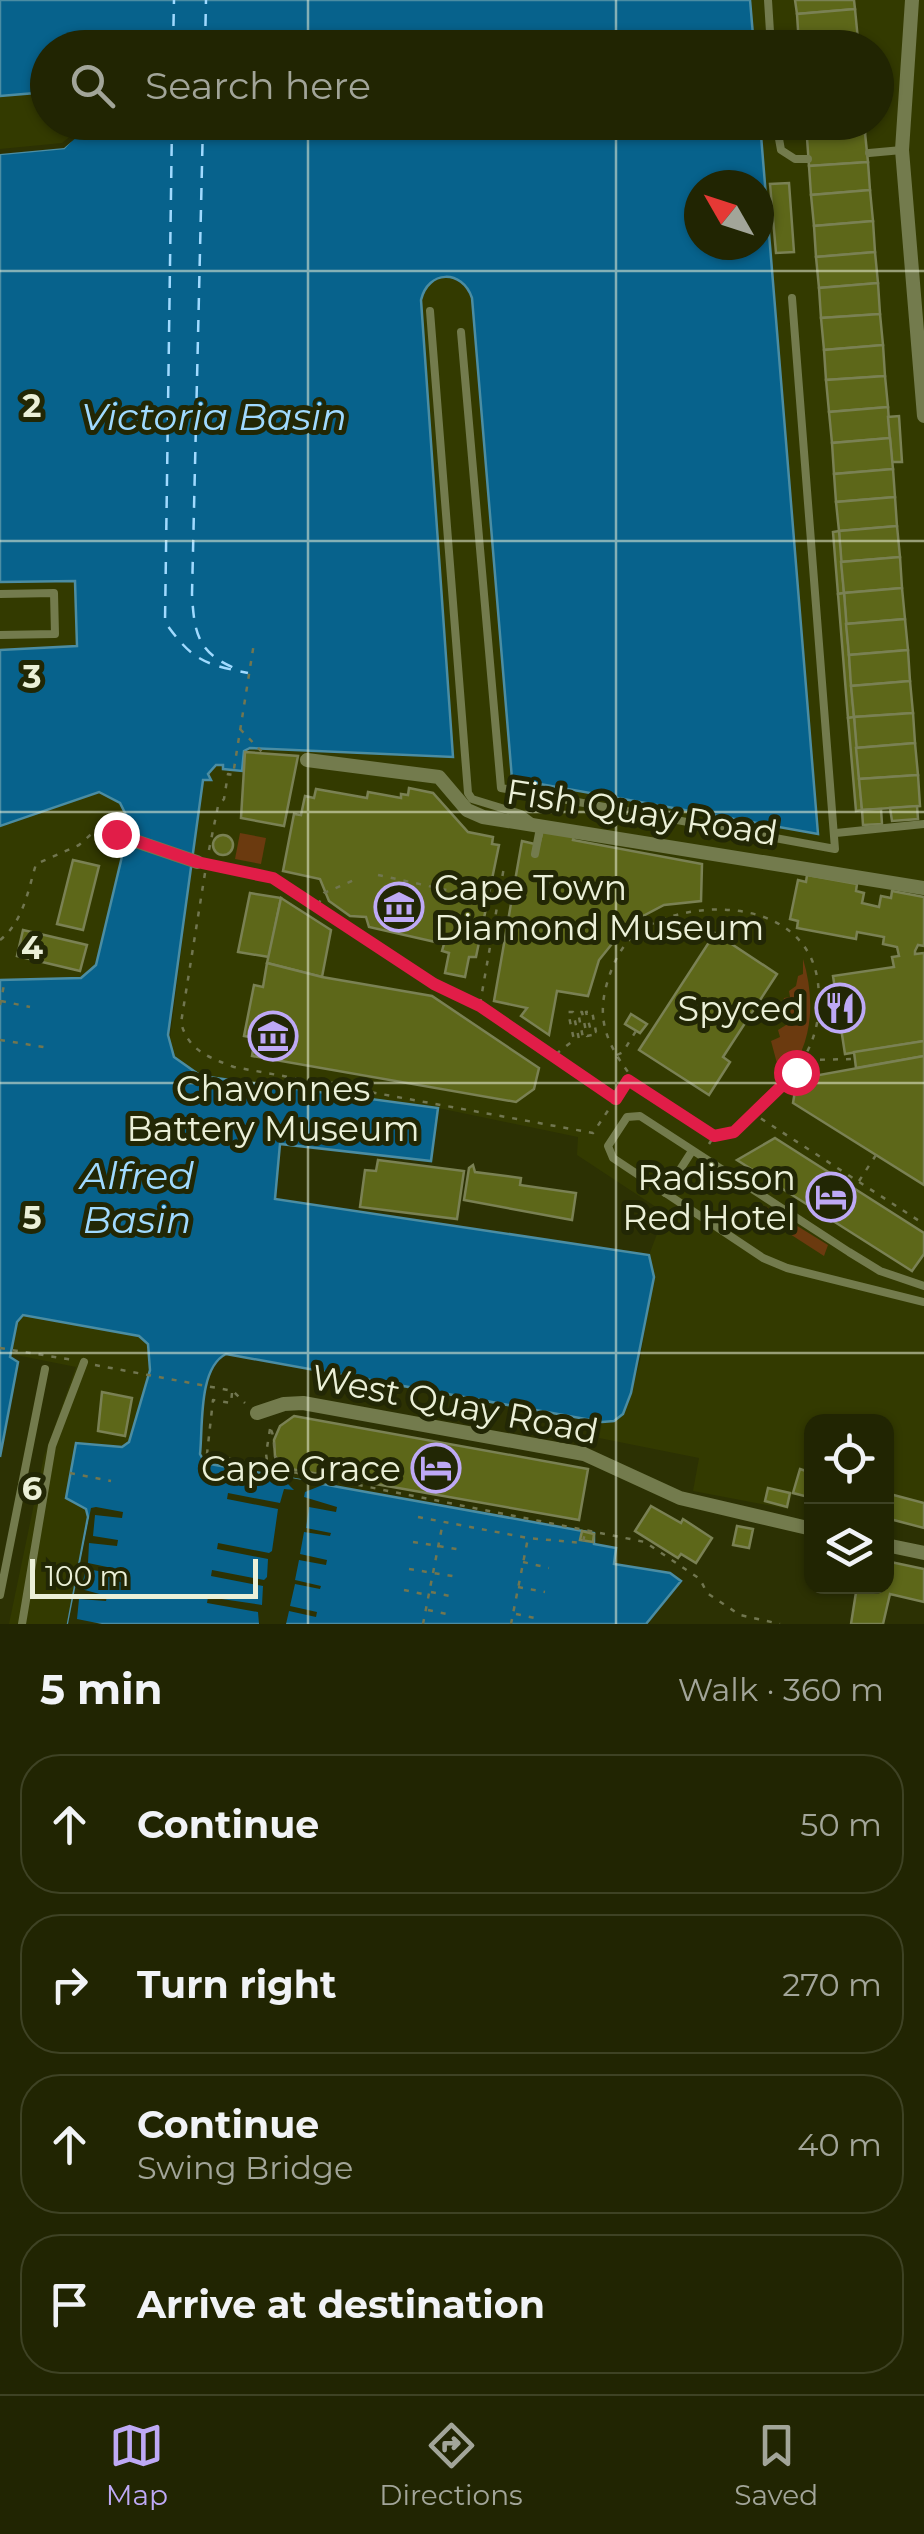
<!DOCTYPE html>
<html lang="en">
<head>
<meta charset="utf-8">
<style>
	:root { --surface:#212502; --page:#2d3111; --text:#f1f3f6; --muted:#a2a599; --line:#3e4224; --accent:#bea9f5 }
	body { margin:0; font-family:Montserrat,sans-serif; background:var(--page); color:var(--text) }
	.controls { position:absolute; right:30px; bottom:30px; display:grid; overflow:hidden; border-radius:20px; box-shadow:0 2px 8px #0004 }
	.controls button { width:90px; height:90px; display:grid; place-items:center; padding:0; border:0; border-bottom:2px solid var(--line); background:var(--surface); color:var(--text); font:50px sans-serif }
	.compass { position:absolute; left:684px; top:170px; width:90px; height:90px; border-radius:50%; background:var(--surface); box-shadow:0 2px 8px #0004; rotate:309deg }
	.scale { position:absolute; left:30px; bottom:25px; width:228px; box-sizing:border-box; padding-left:10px; border:5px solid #ebf0d8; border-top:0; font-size:28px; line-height:35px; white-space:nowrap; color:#ebf0d8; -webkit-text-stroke:8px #222705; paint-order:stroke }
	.stop { position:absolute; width:30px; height:30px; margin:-22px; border:8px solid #e11d48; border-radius:50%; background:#fff }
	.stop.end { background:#e11d48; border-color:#fff; box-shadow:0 2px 10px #0008 }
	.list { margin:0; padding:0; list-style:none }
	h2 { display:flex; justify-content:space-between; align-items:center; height:130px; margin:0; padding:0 40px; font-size:42px }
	h2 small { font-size:32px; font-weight:400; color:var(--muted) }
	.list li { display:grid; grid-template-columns:65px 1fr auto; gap:30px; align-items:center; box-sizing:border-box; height:140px; margin:0 20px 20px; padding:0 20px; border:2px solid var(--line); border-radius:40px }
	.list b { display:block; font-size:38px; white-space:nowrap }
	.list p { margin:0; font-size:32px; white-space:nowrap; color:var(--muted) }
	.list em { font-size:32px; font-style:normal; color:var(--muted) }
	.icon { flex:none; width:55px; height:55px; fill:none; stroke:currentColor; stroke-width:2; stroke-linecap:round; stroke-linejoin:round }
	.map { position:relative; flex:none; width:924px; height:1624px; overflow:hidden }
	.search { position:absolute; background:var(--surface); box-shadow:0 2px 8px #0004; left:30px; right:30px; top:30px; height:110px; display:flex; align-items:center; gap:25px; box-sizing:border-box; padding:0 35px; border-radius:55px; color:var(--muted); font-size:38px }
	.sheet { height:770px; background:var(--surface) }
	nav { display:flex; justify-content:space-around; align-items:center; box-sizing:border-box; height:140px; border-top:2px solid var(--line); background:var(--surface); font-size:28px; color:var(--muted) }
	nav a { display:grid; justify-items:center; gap:5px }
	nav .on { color:var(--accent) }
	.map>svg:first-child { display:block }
</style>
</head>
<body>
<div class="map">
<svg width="924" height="1624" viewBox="0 0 924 1624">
	<rect width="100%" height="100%" fill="#2c3103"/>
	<g fill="#333a00">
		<path d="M750,0H924V1504L887,1493L886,1422H812L811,1472L799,1469L788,1509L693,1491L699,1458L599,1438L602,1422L614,1421L628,1404L640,1361L653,1277L649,1255L665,1213L577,1155L578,1137L438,1108L201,1076L174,1057L169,1046L203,779L211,777L207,774L217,765H223L224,769L242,771L244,751L249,748L453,756L421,300L427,285L439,277H452L464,284L472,298L512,779L818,833L760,123L876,122V48L754,47Z"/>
		<path d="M47,92L48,122L81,123L71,143L0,154V96Z"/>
		<path d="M75,580L77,647L0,650V582Z"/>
		<path d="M99,792L120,803L130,823L96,965L81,978L0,980V826Z"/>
		<path d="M23,1314L139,1336L148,1343L150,1370L129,1442L122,1447L76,1443L88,1516L68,1624H9L44,1456L76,1367L11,1354L17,1322Z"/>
	</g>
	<g fill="#6b3a0f">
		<path d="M240,833L266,838L261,864L235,859Z"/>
		<path d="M803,959C816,1002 813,1047 782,1082L771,1041L780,1037L778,1030L786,1025L784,1016L779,1018L774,1012L782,1007L784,998L790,997L789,991L796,986L798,976L803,974Z"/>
		<path d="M765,1206L828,1245L824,1256L759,1214Z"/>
	</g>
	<g fill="#07628c" stroke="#4b8da3" stroke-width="2.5" fill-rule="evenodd">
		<path d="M0,0H750L754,47L48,48L47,92L0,96Z"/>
		<path d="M81,122L760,123L818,834L512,779L472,298C462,269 428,270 421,300L453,757L250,748L244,751L242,771L223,769V765H216L208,774L211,780H203L168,1035L174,1057L201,1076L438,1108L431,1161L280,1144L275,1199L649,1255L654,1277L631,1393L623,1414L614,1421L602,1422L226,1354C198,1368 203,1427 200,1454L205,1463L594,1533V1544L616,1548L614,1564L670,1573L681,1581L646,1624H68L88,1517L86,1509L66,1498L76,1443L122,1447L129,1442L150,1370L148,1344L139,1336L23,1315L17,1322L10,1357L18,1362L0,1457V980L81,978L96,965L130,823L120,803L99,792L0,826V650L77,646L75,581L0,582V154L64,148L81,129ZM699,185H759V245H699Z"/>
	</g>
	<g fill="#2c3103">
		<path d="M76,122L81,123L77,137L64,148L0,154V149L62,143L73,134Z"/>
		<path d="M280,1476L325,1484L305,1492L304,1497L337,1507L336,1512L309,1507L306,1528L331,1533L330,1536L304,1532L300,1554L327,1560L326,1565L299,1560L295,1580L321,1586L320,1589L295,1584L290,1606L317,1612L316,1617L289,1611L286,1624H259L258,1612L207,1603L208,1597L262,1605L263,1586L211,1576L212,1570L264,1580L267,1577L268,1559L217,1549L218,1543L269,1553L272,1551L278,1509L227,1499L228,1493L280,1503L284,1489L294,1490Z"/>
		<path d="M96,1507L123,1512L122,1518L95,1515L93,1536L118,1540L117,1546L89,1543L88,1563L112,1568L111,1573L86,1569L81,1589L107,1596L106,1601L79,1599L77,1619L102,1624H68L91,1508Z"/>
	</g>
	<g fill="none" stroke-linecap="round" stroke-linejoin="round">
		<g stroke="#a0daff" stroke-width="2.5" stroke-dasharray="12 10" stroke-linecap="butt">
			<path d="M173,48L174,0"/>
			<path d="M205,48L206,0"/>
			<path d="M172,122L165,622C192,660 203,664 248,673"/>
			<path d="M203,122L192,594C194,633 198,654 237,669"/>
		</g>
	</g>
	<g fill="#5d6719" stroke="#7a8154" stroke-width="2.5">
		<path d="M795,0H854L855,9L797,14Z"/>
		<path d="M855,9L858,40L799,45L797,14Z"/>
		<path d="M858,40V48H799V45Z"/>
		<path d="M805,122H864L865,133L807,138Z"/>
		<path d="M865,133L868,162L809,166L807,138Z"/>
		<path d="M868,162L870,190L811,195L809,166Z"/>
		<path d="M789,183L794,252L776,253L770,184Z"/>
		<path d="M870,190L873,221L814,226L811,195Z"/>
		<path d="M873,221L875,252L816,257L814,226Z"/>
		<path d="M875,252L878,283L819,288L816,257Z"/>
		<path d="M878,283L880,314L821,318L819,288Z"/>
		<path d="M880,314L883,345L824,350L821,318Z"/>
		<path d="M883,345L885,376L826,380L824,350Z"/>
		<path d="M885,376L888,407L829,412L826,380Z"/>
		<path d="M888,407L890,438L832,443L829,412Z"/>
		<path d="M899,416L902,462H892L888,417Z"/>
		<path d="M890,438L893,469L834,474L832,443Z"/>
		<path d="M893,469L895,497L836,502L834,474Z"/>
		<path d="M895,497L897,526L839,531L836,502Z"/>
		<path d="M897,526L900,557L841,562L839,531Z"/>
		<path d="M839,531L844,593L838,594L833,532Z"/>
		<path d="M900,557L902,588L844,593L841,562Z"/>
		<path d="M902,588L905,619L846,624L844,593Z"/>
		<path d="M844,593L854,717L848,718L838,594Z"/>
		<path d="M905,619L908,650L849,655L846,624Z"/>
		<path d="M908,650L910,681L851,686L849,655Z"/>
		<path d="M910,681L913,713L854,717L851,686Z"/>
		<path d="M913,713L915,743L856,748L854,717Z"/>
		<path d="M854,717L862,810L856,811L848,718Z"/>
		<path d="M915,743L918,775L859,779L856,748Z"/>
		<path d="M245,752L298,756L284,826L241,818Z"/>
		<path d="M918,775L920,806L862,810L859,779Z"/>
		<path d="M409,788L433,793L468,832L493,837L492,844L499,845L476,957H469L465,977L445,973L449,953L442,951L444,944L369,927L366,917L350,916L329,901L320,879L283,871L294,814L301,815L305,796L314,798L316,789L367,798L368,792L401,798V794L408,795Z"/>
		<path d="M917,806L918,819L892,821L890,808Z"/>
		<path d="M881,809L882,824L863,825L862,810Z"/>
		<path d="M543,830L574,836L573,840L702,864L701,901L664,905L628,924L599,960L588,996L557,991L549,1035L521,1016L527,1008L494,1001L522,841L539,845Z"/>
		<circle cx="223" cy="845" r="10"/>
		<path d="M73,860L99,866L83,930L57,924Z"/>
		<path d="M807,875L857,884L856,891L864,893L862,903L879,907L881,896L891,898L892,891L924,897V946L918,945L915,951V954L924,953V1041L845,1054L833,976L894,967L892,957L899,956L897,947L883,944L884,937L857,932L856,939L797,928L798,921L790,919L798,880L806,882Z"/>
		<path d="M250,893L281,898L269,957L238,952Z"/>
		<path d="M281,898L331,930L322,977L267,963Z"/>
		<path d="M23,930L87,945L80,971L17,956Z"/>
		<path d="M715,933L777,974L723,1057L730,1062L709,1095L639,1050Z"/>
		<path d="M267,963L322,977L432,996L539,1068L534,1089L516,1102L252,1056L255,1038L244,1036L254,985L263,987Z"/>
		<path d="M631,1014L647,1024L640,1033L625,1024Z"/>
		<path d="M924,1041V1056L856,1068L854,1052Z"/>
		<path d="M924,1056V1185L793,1103L797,1079Z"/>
		<path d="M775,1138L924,1233V1254L912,1271L737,1160Z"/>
		<path d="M378,1160L464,1171L457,1219L360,1207L365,1170L376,1171Z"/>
		<path d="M473,1165L475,1172L521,1178L520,1185L576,1193L572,1220L464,1200L469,1168Z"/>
		<path d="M102,1392L132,1398L125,1436L98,1431Z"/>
		<path d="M294,1416L588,1469L579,1520L285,1468L275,1456L274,1440L280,1426Z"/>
		<path d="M800,1469L812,1473V1498L793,1493Z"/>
		<path d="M768,1488L790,1493L787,1507L765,1501Z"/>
		<path d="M886,1493L924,1503V1528L886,1518Z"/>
		<path d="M651,1506L681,1523L683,1519L712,1538L696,1563L681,1554L678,1558L635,1531Z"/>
		<path d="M737,1526L753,1529L749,1548L733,1545Z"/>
		<path d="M582,1531L594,1534L593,1542L580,1540Z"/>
		<path d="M886,1561L924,1569V1602L890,1594L883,1624H851L857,1586H886Z"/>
	</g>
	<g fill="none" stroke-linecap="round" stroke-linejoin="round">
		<g stroke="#717650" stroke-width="2.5" stroke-dasharray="5 8" stroke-linecap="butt">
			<path d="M240,729L263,753"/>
			<path d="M209,850L218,806L224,799L228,774L233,775L254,643"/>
			<path d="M213,866L273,878L434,984L473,1001L614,1097"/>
			<path d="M205,873L181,1023C189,1051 208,1057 234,1067L593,1133L631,1076C606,1043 595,1018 609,977C615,958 626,938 644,928C702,895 808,902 818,983C825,1044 796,1075 754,1114"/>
			<path d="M378,875L497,901"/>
			<path d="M318,905L324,893L359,878"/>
			<path d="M0,940C23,922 28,891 36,864L79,845L97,829L102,830"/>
			<path d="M1,1001L30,1007"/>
			<path d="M480,1004L504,867"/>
			<path d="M0,1005L5,980"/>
			<path d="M0,1040L50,1048"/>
			<path d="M556,1054L574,1040L568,1012H573L579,1039L583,1038L578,1012H582L587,1036L592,1035L586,1012L592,1011L596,1032L602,1031"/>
			<path d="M617,1055L623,1052L639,1026"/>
			<path d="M807,1060L855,1059"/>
			<path d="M628,1080L713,1135"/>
			<path d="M709,1144L714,1136L734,1132L754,1114L924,1224"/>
			<path d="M859,1181L876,1155"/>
			<path d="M0,1348L73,1360"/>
			<path d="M95,1365L233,1391L245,1403"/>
			<path d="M232,1393L231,1403L213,1400L207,1454L268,1467"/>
			<path d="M270,1429L266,1454L268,1467L645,1542L700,1579L707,1593L740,1615L780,1624"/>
			<path d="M271,1430C276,1439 272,1456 279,1469"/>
			<path d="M70,1473L111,1481"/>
			<path d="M418,1517L528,1538L583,1543L585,1532"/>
			<path d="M413,1542L463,1550"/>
			<path d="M523,1562L549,1568"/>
			<path d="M409,1569L458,1577"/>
			<path d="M518,1587L545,1592"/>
			<path d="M404,1590L427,1595"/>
			<path d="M431,1592L454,1597"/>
			<path d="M428,1610L451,1615"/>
			<path d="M516,1614L539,1619"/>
			<path d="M423,1624L443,1522"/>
			<path d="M511,1624L528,1538"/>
		</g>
		<g stroke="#737b4d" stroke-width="8">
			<path d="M768,0L771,48"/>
			<path d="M776,122L781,150L795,159H808"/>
			<path d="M869,153L902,150"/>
			<path d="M430,311L468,793L472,799L521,814L540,828L535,854"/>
			<path d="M461,332L501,788L835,849L792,298"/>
			<path d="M0,594L54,593L55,634L0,635"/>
			<path d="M836,833L924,824"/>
			<path d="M665,1193L692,1151"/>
			<path d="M924,1286L880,1271L849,1252L640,1116L627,1117L608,1146L613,1158L763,1258L787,1268L924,1302"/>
			<path d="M0,1595L45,1369"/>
			<path d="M22,1624L52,1446L84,1362"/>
		</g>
		<g stroke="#737b4d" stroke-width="14">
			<path d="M912,0L902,150L924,416"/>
			<path d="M307,760L439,777L467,810L483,817L924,888"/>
			<path d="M115,834L197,862"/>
			<path d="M257,1413L284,1404L303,1403L584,1454L680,1498L812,1529"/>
			<path d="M886,1545L924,1553"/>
		</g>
	</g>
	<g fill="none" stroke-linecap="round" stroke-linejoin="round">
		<path stroke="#e11d48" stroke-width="12" d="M116,834L197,862L273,878L434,984L480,1006L616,1099L628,1080L714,1136L734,1132L796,1072"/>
	</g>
	<path fill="none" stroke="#ebf0d8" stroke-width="2.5" stroke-opacity="0.55" d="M308,0V48M616,0V48M308,122V1624M616,122V1624M0,271H924M0,541H924M0,812H924M0,1083H924M0,1353H924"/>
	<defs>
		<g id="museum-ring" transform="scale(2.5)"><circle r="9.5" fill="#222705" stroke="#bea9f5" stroke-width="1.5"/><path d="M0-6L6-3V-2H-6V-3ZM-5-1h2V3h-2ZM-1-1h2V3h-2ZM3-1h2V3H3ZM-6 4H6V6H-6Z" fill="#bea9f5"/></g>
		<g id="restaurant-ring" transform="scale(2.5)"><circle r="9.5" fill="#222705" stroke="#bea9f5" stroke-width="1.5"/><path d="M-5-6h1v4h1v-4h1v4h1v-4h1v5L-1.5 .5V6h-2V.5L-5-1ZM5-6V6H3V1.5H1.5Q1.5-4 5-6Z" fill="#bea9f5"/></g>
		<g id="hotel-ring" transform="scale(2.5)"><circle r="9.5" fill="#222705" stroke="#bea9f5" stroke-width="1.5"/><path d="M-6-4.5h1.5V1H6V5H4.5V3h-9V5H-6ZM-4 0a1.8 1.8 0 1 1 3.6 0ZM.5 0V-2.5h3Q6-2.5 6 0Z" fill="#bea9f5"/></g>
	</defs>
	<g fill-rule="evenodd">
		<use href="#museum-ring" x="399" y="907"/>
		<use href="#restaurant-ring" x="840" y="1008"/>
		<use href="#museum-ring" x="273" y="1036"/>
		<use href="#hotel-ring" x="831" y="1197"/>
		<use href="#hotel-ring" x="436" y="1468"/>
	</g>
	<g text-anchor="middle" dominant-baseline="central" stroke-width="10" stroke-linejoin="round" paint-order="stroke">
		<g font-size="35" fill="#ebf0d8" stroke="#222705">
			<text transform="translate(642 812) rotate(9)">Fish Quay Road</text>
			<text transform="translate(455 1404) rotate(11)">West Quay Road</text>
		</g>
		<g font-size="35" fill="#ebf0d8" stroke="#222705" text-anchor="end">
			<text x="434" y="887" text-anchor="start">Cape Town<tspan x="434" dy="40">Diamond Museum</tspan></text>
			<text x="805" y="1008">Spyced</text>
			<text x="273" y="1088" text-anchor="middle">Chavonnes<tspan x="273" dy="40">Battery Museum</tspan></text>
			<text x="796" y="1177">Radisson<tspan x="796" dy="40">Red Hotel</tspan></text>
			<text x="401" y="1468">Cape Grace</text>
		</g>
		<g font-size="38" font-style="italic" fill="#a0daff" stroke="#222705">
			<text x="214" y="416">Victoria Basin</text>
			<text x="137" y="1175">Alfred<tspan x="137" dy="44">Basin</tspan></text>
		</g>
	</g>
	<g font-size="32" text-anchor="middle" font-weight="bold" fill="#ebf0d8" stroke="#222705" stroke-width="10" stroke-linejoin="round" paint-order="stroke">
		<text x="32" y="417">2</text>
		<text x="32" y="688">3</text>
		<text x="32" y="959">4</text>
		<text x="32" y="1229">5</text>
		<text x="32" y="1500">6</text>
	</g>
</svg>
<div class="controls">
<button><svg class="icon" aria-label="locate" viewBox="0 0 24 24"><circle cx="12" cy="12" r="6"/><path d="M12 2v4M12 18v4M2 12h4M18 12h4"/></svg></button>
<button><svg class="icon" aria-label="layers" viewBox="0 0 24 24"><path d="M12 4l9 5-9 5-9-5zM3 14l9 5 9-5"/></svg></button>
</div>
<svg class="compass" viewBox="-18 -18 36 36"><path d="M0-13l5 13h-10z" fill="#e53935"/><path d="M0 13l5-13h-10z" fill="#a2a599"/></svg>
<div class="scale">100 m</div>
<div class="stop" style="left:796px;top:1072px"></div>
<div class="stop end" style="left:116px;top:834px"></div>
<div class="search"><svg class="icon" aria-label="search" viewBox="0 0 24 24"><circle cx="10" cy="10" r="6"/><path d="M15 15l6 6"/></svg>Search here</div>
</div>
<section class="sheet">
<h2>5 min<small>Walk · 360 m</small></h2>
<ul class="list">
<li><svg class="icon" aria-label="ahead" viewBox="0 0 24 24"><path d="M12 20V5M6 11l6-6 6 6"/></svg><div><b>Continue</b></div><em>50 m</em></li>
<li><svg class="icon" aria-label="right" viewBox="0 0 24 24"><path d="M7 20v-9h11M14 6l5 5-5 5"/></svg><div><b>Turn right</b></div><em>270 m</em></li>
<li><svg class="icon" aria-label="ahead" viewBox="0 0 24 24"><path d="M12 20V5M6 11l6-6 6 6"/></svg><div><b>Continue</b><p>Swing Bridge</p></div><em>40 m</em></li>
<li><svg class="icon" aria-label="arrive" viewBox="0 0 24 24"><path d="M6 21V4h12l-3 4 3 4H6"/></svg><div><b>Arrive at destination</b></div></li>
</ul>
</section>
<nav>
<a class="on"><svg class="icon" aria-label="map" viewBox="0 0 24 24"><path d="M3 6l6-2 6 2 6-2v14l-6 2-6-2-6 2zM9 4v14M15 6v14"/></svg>Map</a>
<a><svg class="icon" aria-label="directions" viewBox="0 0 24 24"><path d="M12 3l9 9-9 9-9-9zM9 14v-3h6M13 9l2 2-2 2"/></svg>Directions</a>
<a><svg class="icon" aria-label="saved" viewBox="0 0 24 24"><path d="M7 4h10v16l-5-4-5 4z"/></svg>Saved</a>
</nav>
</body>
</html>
